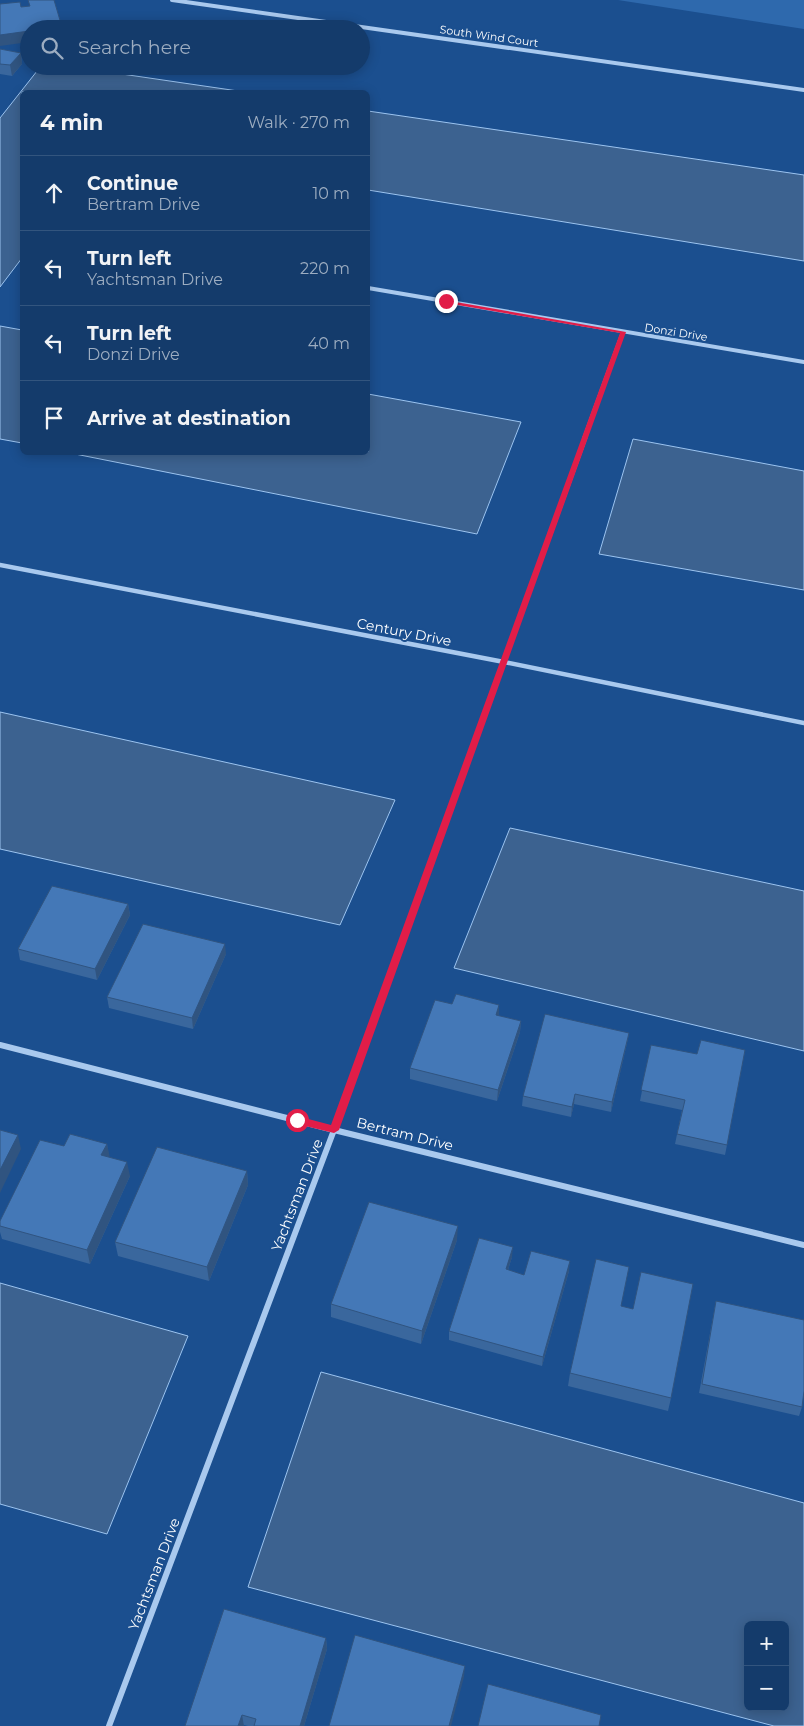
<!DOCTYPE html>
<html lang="en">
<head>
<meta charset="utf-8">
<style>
	:root { --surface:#143b6b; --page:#1d4271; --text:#f1f3f6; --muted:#9dadc1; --line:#33557e }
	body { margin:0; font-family:Montserrat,sans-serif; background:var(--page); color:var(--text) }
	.controls { position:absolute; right:15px; bottom:15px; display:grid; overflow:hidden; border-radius:8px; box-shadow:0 2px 12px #0003 }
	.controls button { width:45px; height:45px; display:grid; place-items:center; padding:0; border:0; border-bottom:1px solid var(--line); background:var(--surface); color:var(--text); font:25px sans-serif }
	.stop { position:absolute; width:15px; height:15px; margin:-11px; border:4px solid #e11d48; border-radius:50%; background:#fff }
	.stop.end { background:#e11d48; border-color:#fff; box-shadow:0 1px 5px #0008 }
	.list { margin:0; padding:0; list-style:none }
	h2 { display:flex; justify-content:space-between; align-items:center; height:65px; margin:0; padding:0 20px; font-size:21px }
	h2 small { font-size:16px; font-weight:400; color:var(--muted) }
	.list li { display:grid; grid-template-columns:32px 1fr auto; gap:15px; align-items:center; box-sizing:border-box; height:75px; padding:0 20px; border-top:1px solid var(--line) }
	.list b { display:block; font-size:19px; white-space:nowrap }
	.list p { margin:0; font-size:16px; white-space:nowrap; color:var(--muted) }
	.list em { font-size:16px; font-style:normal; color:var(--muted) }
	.icon { flex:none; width:28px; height:28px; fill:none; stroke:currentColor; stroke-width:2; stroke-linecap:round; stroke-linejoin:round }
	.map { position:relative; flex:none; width:804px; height:1726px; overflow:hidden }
	.search { position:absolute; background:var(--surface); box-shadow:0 2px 12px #0003; left:20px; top:20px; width:350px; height:55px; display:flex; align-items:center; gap:12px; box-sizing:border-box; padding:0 18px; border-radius:28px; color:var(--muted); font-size:19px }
	.panel { position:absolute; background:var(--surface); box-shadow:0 2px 12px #0003; left:20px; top:90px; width:350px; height:365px; border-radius:8px }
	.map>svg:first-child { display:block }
</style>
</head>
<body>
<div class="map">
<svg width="804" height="1726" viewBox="0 0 804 1726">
	<rect width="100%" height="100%" fill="#1b4f8f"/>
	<path fill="#2e69ad" d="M618,0H804V29Z"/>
	<g fill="#3c6290" stroke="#9cc4f0" fill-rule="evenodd">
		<path d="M41,66H67L245,92H22V258L0,287V118Z"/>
		<path d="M368,111L804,175V261L368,190Z"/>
		<path d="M0,326L22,330V443L0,439Z"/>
		<path d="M368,394L521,422L477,534L70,453L368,452Z"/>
		<path d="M633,439L804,471V590L599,554Z"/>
		<path d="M0,712L395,800L340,925L0,849Z"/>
		<path d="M510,828L804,891V1051L454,968Z"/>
		<path d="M0,1283L188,1336L107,1534L0,1504Z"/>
		<path d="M321,1372L804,1503V1726H774L248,1587ZM748,1625H785V1707H748Z"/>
	</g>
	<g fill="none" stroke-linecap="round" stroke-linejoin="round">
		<g stroke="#a9c9ee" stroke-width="4">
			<path d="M172,0L804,90"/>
			<path d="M368,288L804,362"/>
			<path d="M584,439L623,332"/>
		</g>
		<g stroke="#a9c9ee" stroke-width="4.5">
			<path d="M0,565L504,662L804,723"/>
			<path d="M380,1003L585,438"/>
		</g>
		<g stroke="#a9c9ee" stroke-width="6">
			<path d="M0,1045L334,1130L804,1245"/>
			<path d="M109,1726L334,1130L381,1001"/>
		</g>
	</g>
	<g fill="#3a679d">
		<path d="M0,49L21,53L22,64L12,76L0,74Z"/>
		<path d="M128,904L130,915L97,980L20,960L18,949Z"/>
		<path d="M226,954L193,1029L109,1008L107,997Z"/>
		<path d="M499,1016L521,1021L520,1032L497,1101L410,1079V1068Z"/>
		<path d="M629,1033L627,1043L611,1112L574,1104L571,1117L522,1106L523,1096Z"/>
		<path d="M651,1045L727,1145L725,1155L675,1144L682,1110L640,1101Z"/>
		<path d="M107,1144L109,1157L130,1176L90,1264L2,1239L0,1232V1221L64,1146Z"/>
		<path d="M247,1171L248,1185L209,1281L118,1256L115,1242Z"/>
		<path d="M457,1240L421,1344L331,1317V1304Z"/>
		<path d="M512,1257L508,1270L524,1275L569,1271L542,1366L449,1340V1331Z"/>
		<path d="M716,1301L802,1407L799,1416L699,1393Z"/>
		<path d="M622,1306L671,1398L668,1411L568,1386L570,1373Z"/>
		<path d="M326,1638L327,1649L304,1726H248L244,1725V1726H185Z"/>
	</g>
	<g fill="#305480">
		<path d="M29,31V42L0,46V35Z"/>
		<path d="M21,53L22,64L12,76L10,65Z"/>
		<path d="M128,904L130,915L97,980L95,969Z"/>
		<path d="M225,944L226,954L193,1029L192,1018Z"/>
		<path d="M499,1005V1016L496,1015Z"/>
		<path d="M521,1021L520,1032L497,1101L498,1090Z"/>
		<path d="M629,1033L627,1043L611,1112L612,1102Z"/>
		<path d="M575,1094L574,1104L571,1117L572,1107Z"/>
		<path d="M18,1135L21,1149L0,1193V1170Z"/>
		<path d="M107,1144L110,1158L101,1155Z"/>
		<path d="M127,1162L130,1176L90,1264L87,1250Z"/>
		<path d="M247,1171L248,1185L209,1281L207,1267Z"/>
		<path d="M458,1226L457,1240L421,1344L422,1331Z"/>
		<path d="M513,1247L512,1257L505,1279L506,1269Z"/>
		<path d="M570,1261L569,1271L542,1366L543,1357Z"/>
		<path d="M326,1638L327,1649L304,1726H300Z"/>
		<path d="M465,1666L464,1677L451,1726H449Z"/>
		<path d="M242,1715L244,1726H238Z"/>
	</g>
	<g fill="#4478b7" stroke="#305480">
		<path d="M28,0H54L62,27L49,29H29V31L0,35V4L20,2L21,7L30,6Z"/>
		<path d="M0,49L21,53L10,65L0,64Z"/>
		<path d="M52,886L128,904L95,969L18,949Z"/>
		<path d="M143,924L225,944L192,1018L107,997Z"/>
		<path d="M456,994L499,1005L496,1015L521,1021L498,1090L410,1068L435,1000L452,1004Z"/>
		<path d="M545,1014L629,1033L612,1102L575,1094L572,1107L523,1096Z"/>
		<path d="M701,1040L745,1050L727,1145L677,1134L685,1100L641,1090L651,1045L697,1054Z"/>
		<path d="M0,1130L18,1135L0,1170Z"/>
		<path d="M70,1134L107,1144L101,1155L127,1162L87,1250L0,1226V1221L40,1140L64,1146Z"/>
		<path d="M157,1147L247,1171L207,1267L115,1242Z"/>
		<path d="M369,1202L458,1226L422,1331L331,1304Z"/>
		<path d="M479,1238L513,1247L506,1269L524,1275L531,1251L570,1261L543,1357L449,1331Z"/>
		<path d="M596,1259L629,1267L621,1306L633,1309L641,1272L693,1284L671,1398L570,1373Z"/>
		<path d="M716,1301L804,1320V1391L802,1407L702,1384Z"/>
		<path d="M224,1609L326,1638L300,1726H254L256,1719L242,1715L238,1726H185Z"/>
		<path d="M355,1635L465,1666L449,1726H329Z"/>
		<path d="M488,1684L601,1715L599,1726H478Z"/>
	</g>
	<path fill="#e11d48" d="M444,300L626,332L339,1130L334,1133L297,1124L293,1120L297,1116L331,1125L620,333L446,303H444Z"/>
	<g text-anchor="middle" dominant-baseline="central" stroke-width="4" stroke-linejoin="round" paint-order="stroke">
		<g font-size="11" fill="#fff" stroke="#1b4f8f">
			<text transform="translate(489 36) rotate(8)">South Wind Court</text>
			<text transform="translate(676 332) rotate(9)">Donzi Drive</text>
		</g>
		<g font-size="14" fill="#fff" stroke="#1b4f8f">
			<text transform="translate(404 632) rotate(11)">Century Drive</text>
			<text transform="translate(405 1134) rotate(14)">Bertram Drive</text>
			<text transform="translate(297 1195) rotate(-69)">Yachtsman Drive</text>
			<text transform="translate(154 1574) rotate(-69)">Yachtsman Drive</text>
		</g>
	</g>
</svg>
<div class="controls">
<button>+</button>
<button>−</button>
</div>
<div class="stop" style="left:297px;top:1120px"></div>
<div class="stop end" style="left:446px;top:301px"></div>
<div class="search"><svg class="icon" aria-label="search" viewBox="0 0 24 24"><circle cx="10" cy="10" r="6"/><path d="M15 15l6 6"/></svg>Search here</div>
<section class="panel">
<h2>4 min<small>Walk · 270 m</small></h2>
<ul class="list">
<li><svg class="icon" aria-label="ahead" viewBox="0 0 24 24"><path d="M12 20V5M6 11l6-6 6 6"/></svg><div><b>Continue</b><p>Bertram Drive</p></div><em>10 m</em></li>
<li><svg class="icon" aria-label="left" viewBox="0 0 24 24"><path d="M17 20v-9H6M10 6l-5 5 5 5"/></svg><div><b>Turn left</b><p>Yachtsman Drive</p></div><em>220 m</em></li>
<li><svg class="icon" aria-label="left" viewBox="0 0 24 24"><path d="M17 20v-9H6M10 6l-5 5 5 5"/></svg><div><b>Turn left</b><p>Donzi Drive</p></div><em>40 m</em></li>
<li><svg class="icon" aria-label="arrive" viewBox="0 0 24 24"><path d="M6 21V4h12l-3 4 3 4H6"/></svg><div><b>Arrive at destination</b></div></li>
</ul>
</section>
</div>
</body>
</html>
